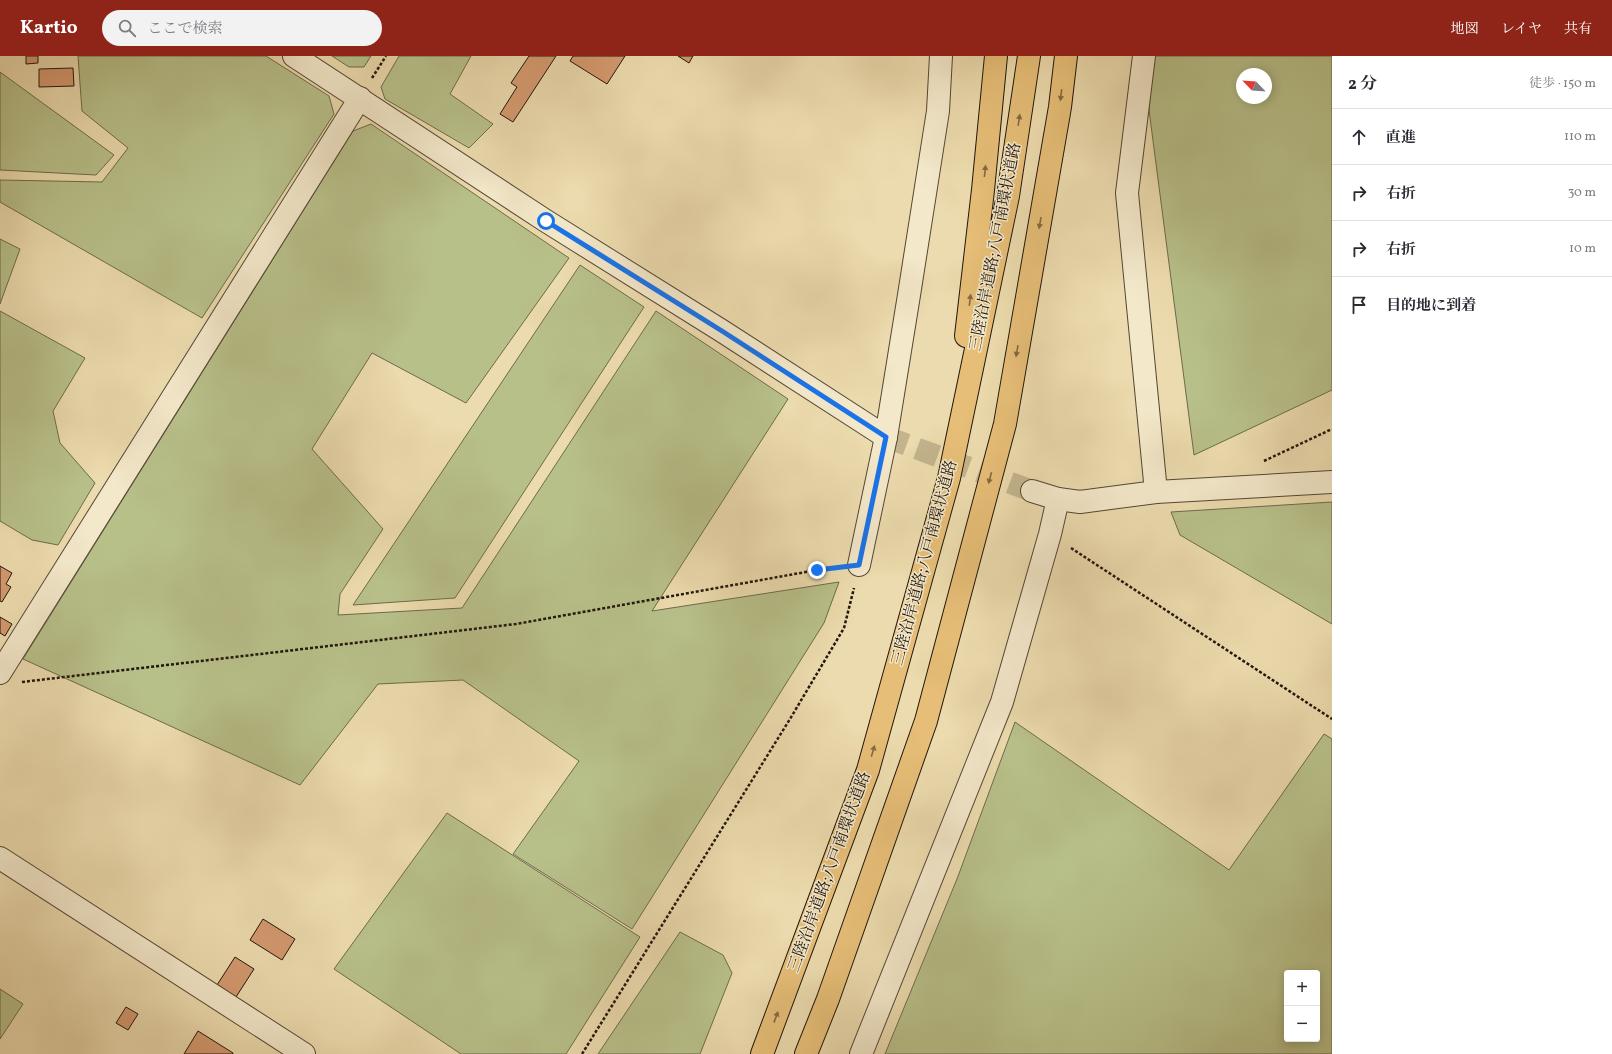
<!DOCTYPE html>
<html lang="ja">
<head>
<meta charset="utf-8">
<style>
	:root { --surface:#fff; --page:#f2f2f3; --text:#2b2b33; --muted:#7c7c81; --line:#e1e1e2; --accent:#8f2418 }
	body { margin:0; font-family:Vollkorn,"Noto Serif JP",serif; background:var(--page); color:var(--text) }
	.controls { position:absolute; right:12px; bottom:12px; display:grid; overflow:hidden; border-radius:4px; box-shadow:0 2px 10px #0003 }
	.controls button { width:36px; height:36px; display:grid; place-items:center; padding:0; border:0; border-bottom:1px solid var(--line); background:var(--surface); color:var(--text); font:20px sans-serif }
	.compass { position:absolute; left:1236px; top:12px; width:36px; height:36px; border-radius:50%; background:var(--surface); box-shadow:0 2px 10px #0003; rotate:295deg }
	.stop { position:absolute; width:12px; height:12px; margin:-9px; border:3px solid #1a73e8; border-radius:50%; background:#fff }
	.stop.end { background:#1a73e8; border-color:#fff; box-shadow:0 1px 4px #0008 }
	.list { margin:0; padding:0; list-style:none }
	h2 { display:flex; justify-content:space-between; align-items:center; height:52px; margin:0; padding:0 16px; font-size:17px }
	h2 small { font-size:13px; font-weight:400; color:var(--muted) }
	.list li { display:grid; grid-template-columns:26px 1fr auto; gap:12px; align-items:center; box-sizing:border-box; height:56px; padding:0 16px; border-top:1px solid var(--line) }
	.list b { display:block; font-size:15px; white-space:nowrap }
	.list em { font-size:13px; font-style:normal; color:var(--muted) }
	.icon { flex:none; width:22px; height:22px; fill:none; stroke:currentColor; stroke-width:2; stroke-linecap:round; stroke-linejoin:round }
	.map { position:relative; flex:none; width:1332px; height:998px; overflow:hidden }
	header { display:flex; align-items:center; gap:24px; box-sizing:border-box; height:56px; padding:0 20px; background:var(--accent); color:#fff }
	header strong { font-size:19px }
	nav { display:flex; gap:22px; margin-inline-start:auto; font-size:14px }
	.search { width:280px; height:36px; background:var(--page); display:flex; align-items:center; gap:10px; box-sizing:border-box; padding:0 14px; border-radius:22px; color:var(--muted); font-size:15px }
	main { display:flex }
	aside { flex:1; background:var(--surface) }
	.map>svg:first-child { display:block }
</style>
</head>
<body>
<header>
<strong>Kartio</strong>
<div class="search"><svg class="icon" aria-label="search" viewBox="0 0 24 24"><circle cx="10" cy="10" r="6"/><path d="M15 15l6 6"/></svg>ここで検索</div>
<nav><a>地図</a><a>レイヤ</a><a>共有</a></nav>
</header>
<main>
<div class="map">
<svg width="1332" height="998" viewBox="0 0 1332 998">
	<rect width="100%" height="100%" fill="#ecdbae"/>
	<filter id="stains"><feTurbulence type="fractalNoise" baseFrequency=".005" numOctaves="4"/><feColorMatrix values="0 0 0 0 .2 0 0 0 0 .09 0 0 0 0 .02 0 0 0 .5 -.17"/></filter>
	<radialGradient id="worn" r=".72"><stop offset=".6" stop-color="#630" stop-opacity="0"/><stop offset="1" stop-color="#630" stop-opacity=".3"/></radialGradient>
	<g fill="#b8c08a" stroke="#6c6b4c" fill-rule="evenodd">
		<path d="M78,0H266L329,40L334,58L202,262L0,146V124L102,126L128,92L82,55Z"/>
		<path d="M332,0H371L364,11H349Z"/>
		<path d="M399,0H471L450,38L493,68L469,92L385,43L381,31Z"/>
		<path d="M1154,0H1332V334L1194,399L1149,54ZM1242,18H1266V42H1242Z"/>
		<path d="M0,16L114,99L96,119L0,114Z"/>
		<path d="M371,68L569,202L466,347L372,297L312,393L383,473L340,538L338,559L462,552L656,255L788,343L652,555L839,526L824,567L632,873L513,798L579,705L463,624L378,628L300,729L23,603L353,75Z"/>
		<path d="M0,183L20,193L0,248Z"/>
		<path d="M580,209L644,251L455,542L353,549Z"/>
		<path d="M0,255L85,302L53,355L60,387L95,427L58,489L32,484L0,465Z"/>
		<path d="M1332,446V568L1180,479L1171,456Z"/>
		<path d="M1015,666L1229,814L1324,678L1332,683V998H885L957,823ZM1287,917H1317V983H1287Z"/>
		<path d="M447,757L640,881L566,998H461L334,913Z"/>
		<path d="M680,876L723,899L732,917L700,998H598Z"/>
		<path d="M0,933L23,948L0,983Z"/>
	</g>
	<g fill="#d59a70" stroke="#21160d">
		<path d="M26,0H38V7L26,8Z"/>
		<path d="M529,0H556L513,66L500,58L517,31L511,27Z"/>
		<path d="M573,0H625L607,28L570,5Z"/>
		<path d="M678,0H693L689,7Z"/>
		<path d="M73,12L74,30L39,31V13Z"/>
		<path d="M0,510L12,517L6,528L11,531L2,546L0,545Z"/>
		<path d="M0,561L12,568L5,580L0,577Z"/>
		<path d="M263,863L295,883L282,904L250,884Z"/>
		<path d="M235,901L254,913L236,941L217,929Z"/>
		<path d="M126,951L138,958L128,974L116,967Z"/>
		<path d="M198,975L233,997V998H184Z"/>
	</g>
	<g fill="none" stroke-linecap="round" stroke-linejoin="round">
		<path stroke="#c3b48e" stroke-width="22" stroke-dasharray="22 11" stroke-linecap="butt" d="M886,381L1032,435"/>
		<g stroke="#544735" stroke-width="24">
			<g id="street">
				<path d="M294,0L546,165L722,275L886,381"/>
				<path d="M1144,0L1127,137L1156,436"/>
				<path d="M1032,435L1058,443L1080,446L1156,436L1332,426"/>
				<path d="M859,509L886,381L909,239L938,55L941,0"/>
				<path d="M0,617L360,42"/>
				<path d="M0,802L304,998"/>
				<path d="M861,998L1002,646L1050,478L1058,443"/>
			</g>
		</g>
		<g stroke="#21160d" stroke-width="24">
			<g id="highway">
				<path d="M966,280L983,134L996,0"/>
				<path d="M762,998L868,714L949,422L1008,140L1029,0"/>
				<path d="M806,998L828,943L926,665L1005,368L1060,51L1066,0"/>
			</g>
		</g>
		<g stroke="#21160d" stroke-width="2.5" stroke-dasharray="3 2" stroke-linecap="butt">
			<path d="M372,22L386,0"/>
			<path d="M1264,405L1332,373"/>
			<path d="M1071,492L1332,663"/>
			<path d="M22,626L516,568L817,514L836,512"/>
			<path d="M582,998L790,663L844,572L854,532"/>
		</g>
		<use href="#street" stroke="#f3e8ca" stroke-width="22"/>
		<use href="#highway" stroke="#e6be77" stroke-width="22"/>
	</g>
	<defs><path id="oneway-solid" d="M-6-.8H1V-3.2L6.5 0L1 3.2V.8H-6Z"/></defs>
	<g fill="#846a42">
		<use href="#oneway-solid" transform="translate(1061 39) rotate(97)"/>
		<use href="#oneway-solid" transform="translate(1019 64) rotate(-81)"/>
		<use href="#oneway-solid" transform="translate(985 115) rotate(-84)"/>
		<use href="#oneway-solid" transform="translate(1040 167) rotate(100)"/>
		<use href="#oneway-solid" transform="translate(970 244) rotate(-83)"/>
		<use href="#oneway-solid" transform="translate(1017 295) rotate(100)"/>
		<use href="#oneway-solid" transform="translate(990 422) rotate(105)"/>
		<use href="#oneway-solid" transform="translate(873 695) rotate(-74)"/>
		<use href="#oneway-solid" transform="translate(776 961) rotate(-70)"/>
	</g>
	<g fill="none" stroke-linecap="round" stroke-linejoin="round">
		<path stroke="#1a73e8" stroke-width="5" d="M546,165L722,275L886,381L859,509L817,514"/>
	</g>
	<g text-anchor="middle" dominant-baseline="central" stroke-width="3" stroke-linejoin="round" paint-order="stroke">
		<g font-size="16" fill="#21160d" stroke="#f3e8ca">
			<text transform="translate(996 191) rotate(-79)">三陸沿岸道路;八戸南環状道路</text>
			<text transform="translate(925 507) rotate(-75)">三陸沿岸道路;八戸南環状道路</text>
			<text transform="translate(830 816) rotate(-70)">三陸沿岸道路;八戸南環状道路</text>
		</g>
	</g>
	<rect width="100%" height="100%" filter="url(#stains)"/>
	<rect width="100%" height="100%" fill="url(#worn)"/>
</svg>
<div class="controls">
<button>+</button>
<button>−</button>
</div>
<svg class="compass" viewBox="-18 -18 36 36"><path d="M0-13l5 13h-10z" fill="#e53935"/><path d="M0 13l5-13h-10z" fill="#7c7c81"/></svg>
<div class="stop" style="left:546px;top:165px"></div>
<div class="stop end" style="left:817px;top:514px"></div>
</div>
<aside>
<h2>2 分<small>徒歩 · 150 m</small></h2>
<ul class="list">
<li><svg class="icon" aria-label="ahead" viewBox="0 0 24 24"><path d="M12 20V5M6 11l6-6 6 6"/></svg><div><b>直進</b></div><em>110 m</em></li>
<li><svg class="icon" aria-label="right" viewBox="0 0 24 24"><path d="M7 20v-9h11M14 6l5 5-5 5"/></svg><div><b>右折</b></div><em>30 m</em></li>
<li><svg class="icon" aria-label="right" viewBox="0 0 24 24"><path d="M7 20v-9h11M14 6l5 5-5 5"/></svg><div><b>右折</b></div><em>10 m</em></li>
<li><svg class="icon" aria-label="arrive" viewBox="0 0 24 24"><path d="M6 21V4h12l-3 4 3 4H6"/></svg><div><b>目的地に到着</b></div></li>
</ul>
</aside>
</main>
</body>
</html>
